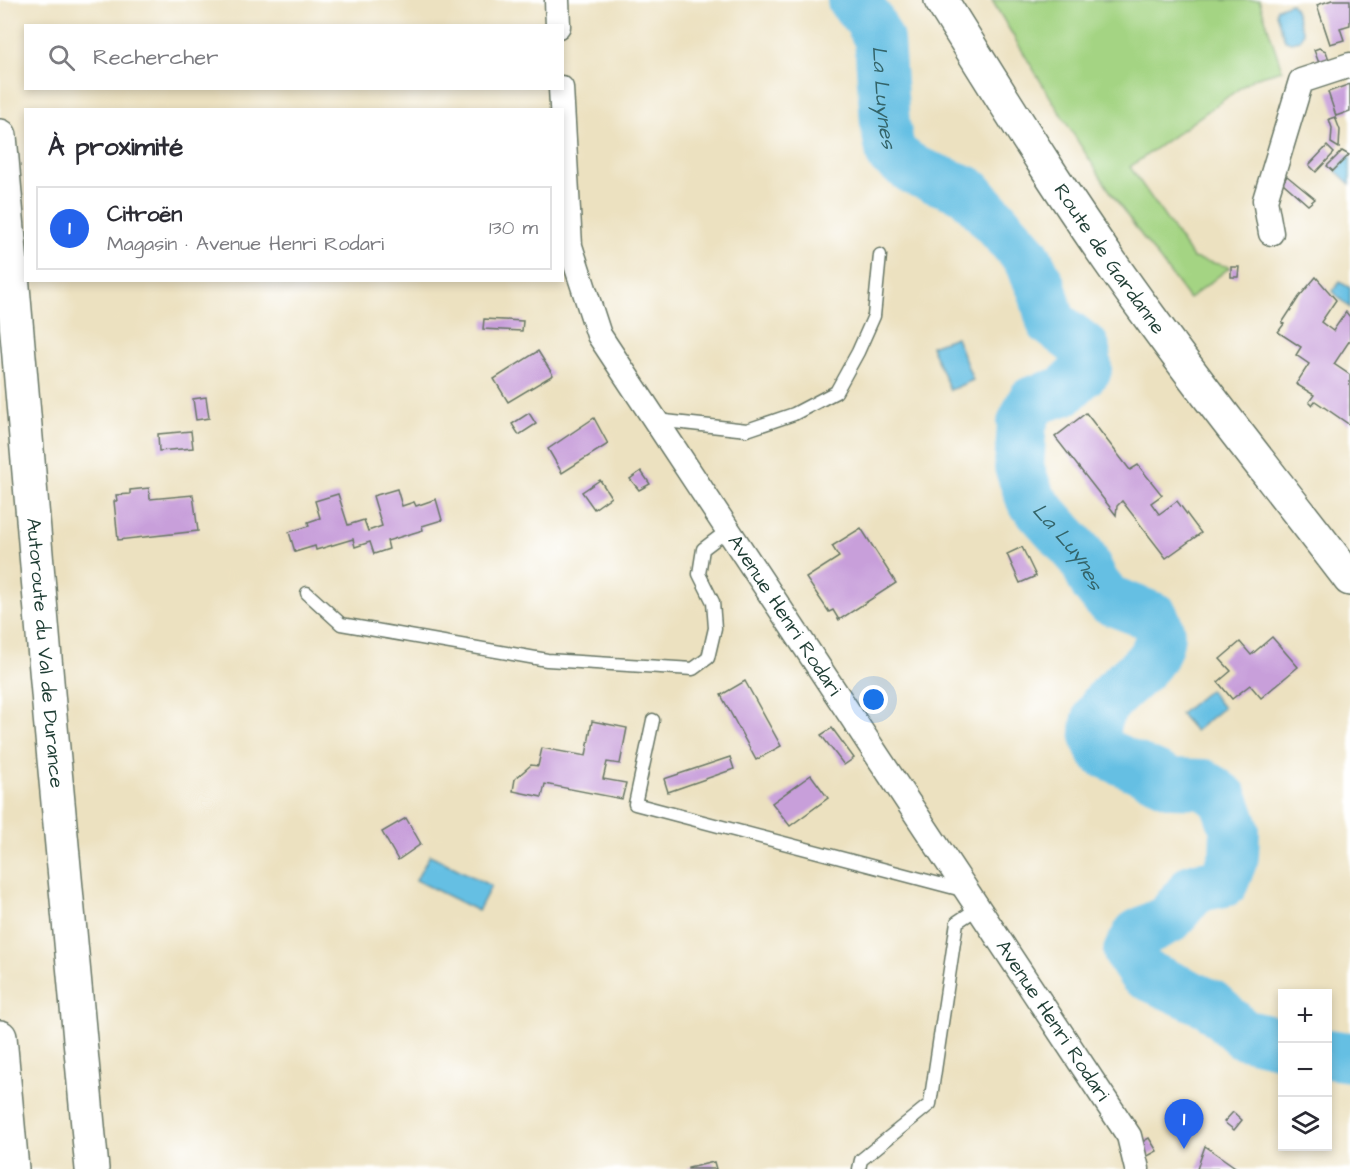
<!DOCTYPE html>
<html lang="fr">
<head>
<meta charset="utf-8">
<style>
	:root { --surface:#fff; --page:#f7f7f7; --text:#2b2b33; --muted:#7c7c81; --line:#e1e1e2; --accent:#2563eb }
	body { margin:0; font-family:"Architects Daughter",sans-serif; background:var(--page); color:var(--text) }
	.controls { position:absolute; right:18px; bottom:18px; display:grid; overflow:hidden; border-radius:0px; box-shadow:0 3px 9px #0003 }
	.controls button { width:54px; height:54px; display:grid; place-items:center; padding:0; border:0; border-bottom:2px solid var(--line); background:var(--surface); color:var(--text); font:30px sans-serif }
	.you { position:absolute; left:874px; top:700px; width:21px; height:21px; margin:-15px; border:4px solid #fff; border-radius:50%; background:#1a73e8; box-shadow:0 0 0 9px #1a73e833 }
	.badge { display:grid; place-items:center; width:39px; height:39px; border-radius:50%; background:var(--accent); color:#fff; font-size:20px; font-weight:700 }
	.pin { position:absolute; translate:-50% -50px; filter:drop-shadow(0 2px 3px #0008) }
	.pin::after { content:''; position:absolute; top:32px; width:21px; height:18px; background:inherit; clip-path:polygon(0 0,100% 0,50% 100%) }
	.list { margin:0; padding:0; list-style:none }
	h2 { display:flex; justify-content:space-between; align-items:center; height:78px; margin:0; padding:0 24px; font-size:26px }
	h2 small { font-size:20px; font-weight:400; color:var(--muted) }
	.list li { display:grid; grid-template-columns:39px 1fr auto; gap:18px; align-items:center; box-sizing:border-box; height:84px; margin:0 12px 12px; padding:0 12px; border:2px solid var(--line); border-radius:0px }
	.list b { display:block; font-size:22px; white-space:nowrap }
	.list p { margin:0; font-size:20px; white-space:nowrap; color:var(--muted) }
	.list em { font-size:20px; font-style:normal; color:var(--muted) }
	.icon { flex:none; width:33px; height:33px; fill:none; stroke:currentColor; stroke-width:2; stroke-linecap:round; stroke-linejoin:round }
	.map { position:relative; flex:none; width:1350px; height:1169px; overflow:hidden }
	.search { position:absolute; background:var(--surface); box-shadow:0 3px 9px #0003; left:24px; top:24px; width:540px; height:66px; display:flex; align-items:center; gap:15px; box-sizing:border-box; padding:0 21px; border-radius:0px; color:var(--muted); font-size:22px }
	.panel { position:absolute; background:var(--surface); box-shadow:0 3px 9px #0003; left:24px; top:108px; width:540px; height:174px; border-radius:0px }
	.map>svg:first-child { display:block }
</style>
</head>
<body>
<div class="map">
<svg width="1350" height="1169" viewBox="0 0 1350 1169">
	<rect width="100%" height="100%" fill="#fff"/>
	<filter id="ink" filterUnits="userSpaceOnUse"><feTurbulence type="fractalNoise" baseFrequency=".0167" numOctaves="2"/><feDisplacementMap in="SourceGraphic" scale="12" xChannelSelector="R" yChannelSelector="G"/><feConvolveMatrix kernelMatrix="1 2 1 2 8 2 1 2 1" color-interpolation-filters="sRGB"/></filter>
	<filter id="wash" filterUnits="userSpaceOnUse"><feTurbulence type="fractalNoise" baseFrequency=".008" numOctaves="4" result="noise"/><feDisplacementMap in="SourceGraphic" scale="24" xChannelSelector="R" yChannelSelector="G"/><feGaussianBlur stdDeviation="1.35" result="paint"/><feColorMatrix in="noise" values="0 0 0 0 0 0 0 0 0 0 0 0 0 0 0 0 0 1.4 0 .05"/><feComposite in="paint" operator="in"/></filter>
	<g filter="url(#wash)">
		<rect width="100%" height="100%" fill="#ece1c0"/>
		<path fill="#a4d483" stroke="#62885c" stroke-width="1.5" d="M992,0H1259L1282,70L1254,78L1130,167L1193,258L1230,267L1189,299C1162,262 1133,226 1108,188C1067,126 1029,63 992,0Z"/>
		<g fill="#65bfe3" stroke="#427e8c" stroke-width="1.5">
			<path d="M1291,3L1294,7L1303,33L1300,40L1291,42L1285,40L1276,14L1277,8Z"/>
			<path d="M1349,156L1350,157V184L1336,171Z"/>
			<path d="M1340,282L1350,288V308L1339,298L1333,291Z"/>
			<path d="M956,337L973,380L950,390L931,346Z"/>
			<path d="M1209,690L1223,708L1195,731L1180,714Z"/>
			<path d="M430,855L491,886L478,911L416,880Z"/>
		</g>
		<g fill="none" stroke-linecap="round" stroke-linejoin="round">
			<g stroke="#65bfe3" stroke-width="50">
				<path id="s1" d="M852,0L869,20L879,40L885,124L891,154L915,171L968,191L1026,256L1042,289L1051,322L1085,348L1087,369L1064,391L1032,401L1022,423L1019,467L1031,500L1082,557L1095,584L1107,599L1154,617C1156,622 1160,629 1160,635C1157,677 1093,689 1095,735C1095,740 1100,747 1102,752L1172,783L1204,784L1224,799L1235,830L1234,856L1224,882L1194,888L1169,919L1138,934L1128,952L1142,973L1210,1004L1243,1034L1282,1043"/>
				<path d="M1328,1054L1350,1057"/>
			</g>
		</g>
		<g id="blocks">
			<g fill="#c89fda">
				<path d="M1332,0H1350V25L1340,28L1344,40L1330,44L1317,5Z"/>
				<path d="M1319,48L1326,51L1329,60L1319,63L1314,50Z"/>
				<path d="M1350,84V111L1336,116L1328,92Z"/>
				<path d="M1335,117L1340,130L1339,148L1331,143L1332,128L1329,119Z"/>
				<path d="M1327,146L1334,153L1316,172L1309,165Z"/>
				<path d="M1342,151L1349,155L1333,171L1327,166Z"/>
				<path d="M1287,176L1315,199L1308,205L1283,183Z"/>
				<path d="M1231,267H1239L1238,277H1231Z"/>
				<path d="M1316,277L1336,300L1321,322L1333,331L1346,312L1350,317V340L1334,364L1350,375V425L1315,401L1312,405L1309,402L1314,395L1296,384L1309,364L1296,355L1301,347L1278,332L1284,324L1282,323L1299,297Z"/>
				<path d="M484,319L523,321L522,331L483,329Z"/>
				<path d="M538,351L553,375L508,402L494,379Z"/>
				<path d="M206,397L209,418L196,420L193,399Z"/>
				<path d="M529,413L536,424L519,435L512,424Z"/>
				<path d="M1086,413L1130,470L1138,465L1162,495L1151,503L1159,514L1177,501L1201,533L1166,558L1122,501L1117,506L1116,515L1055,437Z"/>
				<path d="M594,418L608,444L562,473L548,449Z"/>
				<path d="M191,431L193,448L159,451L158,434Z"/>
				<path d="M641,471L650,484L639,490L630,479Z"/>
				<path d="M600,480L611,497L594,509L582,492Z"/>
				<path d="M149,488L150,499L193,495L198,531L118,540L114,501H117L116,495L130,494V490Z"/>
				<path d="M397,489L402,506L414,502L416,506L436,499L442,520L422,526L423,530L387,541L389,549L374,554L370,542L355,547L353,539L316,550L315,546L295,552L289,532L309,526L308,522L320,518L315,501L338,494L348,525L364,520L368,531L382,526L373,496Z"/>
				<path d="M861,528L896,583L839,620L833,610L829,612L806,578L839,557L832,546Z"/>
				<path d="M1022,547L1036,576L1020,583L1007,554Z"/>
				<path d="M1272,637L1298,667L1261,698L1250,685L1232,699L1218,682L1231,671L1220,659L1240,642L1251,655Z"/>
				<path d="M745,681L781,746L756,760L721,695Z"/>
				<path d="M592,721L627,728L620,764L607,762L603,779L626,783L622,799L545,784L542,797L513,791L515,779L531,765L538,766L542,748L586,756Z"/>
				<path d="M832,728L854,758L844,765L821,735Z"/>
				<path d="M730,757L734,769L668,792L664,779Z"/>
				<path d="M811,775L828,798L790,826L772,803Z"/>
				<path d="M406,818L421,844L398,860L382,832Z"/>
				<path d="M1233,1112L1242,1120L1234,1130L1224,1122Z"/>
				<path d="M1149,1138L1157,1151L1146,1157L1140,1143Z"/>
				<path d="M1205,1146L1238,1169H1197Z"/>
				<path d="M714,1162L716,1169H688V1168Z"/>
			</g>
		</g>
	</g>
	<g filter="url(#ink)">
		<use href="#blocks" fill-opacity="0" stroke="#677665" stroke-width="1.5"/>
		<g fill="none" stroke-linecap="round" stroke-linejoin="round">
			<g stroke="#677665" stroke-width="15">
				<g id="lane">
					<path d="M656,420L747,430L794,414L836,392L858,352L874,316L880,255"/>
					<path d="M307,593L341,624L547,660L693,669L708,658L715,628L713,602L699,574L703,549L728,530"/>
					<path d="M653,720L635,804L966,891"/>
					<path d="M859,1169L861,1160L930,1104L957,922L978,908"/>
				</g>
			</g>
			<g stroke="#677665" stroke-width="27">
				<g id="street">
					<path d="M557,0L558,26"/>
					<path id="s2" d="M561,88L570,246L599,335L1129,1136L1137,1169"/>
					<path d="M1271,233L1265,200L1301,81L1350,65"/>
				</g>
			</g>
			<g stroke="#677665" stroke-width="36">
				<g id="secondary">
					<path id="s3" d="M941,0C1008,108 1075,216 1151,319C1215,408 1284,492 1350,579"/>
				</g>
			</g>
			<g stroke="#677665" stroke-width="36">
				<g id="highway">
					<path id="s4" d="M0,136L50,716L92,1169"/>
					<path d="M0,1037L12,1169"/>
				</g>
			</g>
			<use href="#lane" stroke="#fff" stroke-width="12"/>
			<use href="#street" stroke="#fff" stroke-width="24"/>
			<use href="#secondary" stroke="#fff" stroke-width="33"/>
			<use href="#highway" stroke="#fff" stroke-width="33"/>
		</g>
	</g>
	<g text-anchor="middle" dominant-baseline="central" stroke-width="4.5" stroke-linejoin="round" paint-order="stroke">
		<g font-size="20" fill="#1f3d34" stroke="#fff">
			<text stroke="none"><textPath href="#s3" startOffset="309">Route de Gardanne</textPath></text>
			<text stroke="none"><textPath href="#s2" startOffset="588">Avenue Henri Rodari</textPath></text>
			<text stroke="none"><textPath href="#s4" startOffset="519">Autoroute du Val de Durance</textPath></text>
			<text stroke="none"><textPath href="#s2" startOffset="1074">Avenue Henri Rodari</textPath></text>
		</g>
		<g font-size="21" font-style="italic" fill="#346469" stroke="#fff">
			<text stroke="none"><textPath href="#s1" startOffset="106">La Luynes</textPath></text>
			<text stroke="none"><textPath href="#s1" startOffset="700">La Luynes</textPath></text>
		</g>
	</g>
</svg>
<div class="controls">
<button>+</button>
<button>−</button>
<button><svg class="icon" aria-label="layers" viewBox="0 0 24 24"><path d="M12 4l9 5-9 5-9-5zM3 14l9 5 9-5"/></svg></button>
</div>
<div class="you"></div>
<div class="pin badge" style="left:1184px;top:1149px">1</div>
<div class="search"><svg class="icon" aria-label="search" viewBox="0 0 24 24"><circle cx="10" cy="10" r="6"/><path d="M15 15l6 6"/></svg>Rechercher</div>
<section class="panel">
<h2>À proximité<small></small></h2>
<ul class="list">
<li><span class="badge">1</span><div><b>Citroën</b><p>Magasin · Avenue Henri Rodari</p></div><em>130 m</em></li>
</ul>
</section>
</div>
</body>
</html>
